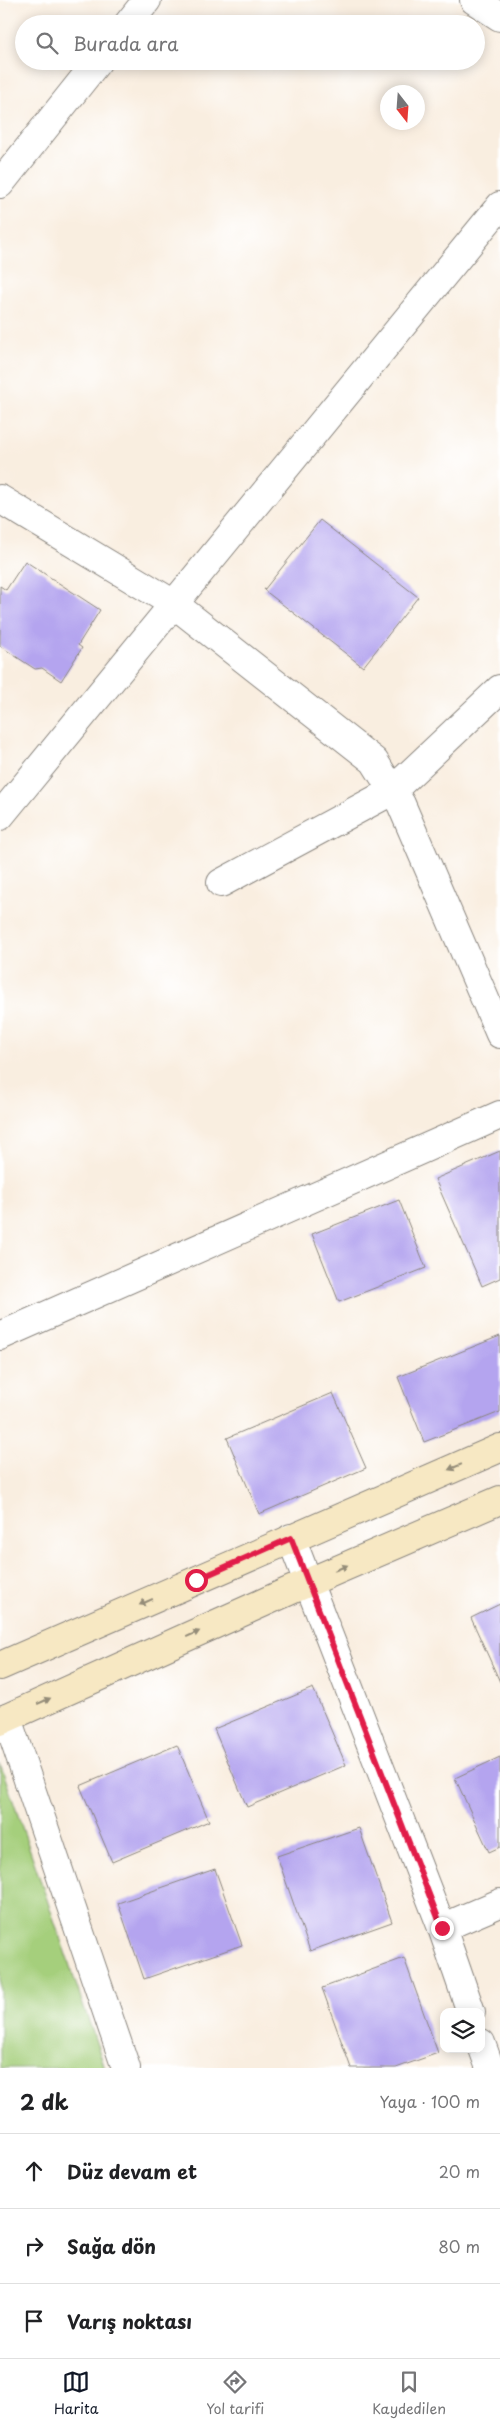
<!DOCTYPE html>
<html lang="tr">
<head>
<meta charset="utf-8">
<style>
	:root { --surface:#fff; --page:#f2f2f2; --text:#202124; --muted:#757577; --line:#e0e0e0; --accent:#111827 }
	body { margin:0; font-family:"Playpen Sans",sans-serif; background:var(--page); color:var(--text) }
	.controls { position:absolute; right:15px; bottom:15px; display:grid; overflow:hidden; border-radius:10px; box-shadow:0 2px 12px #0003 }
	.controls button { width:45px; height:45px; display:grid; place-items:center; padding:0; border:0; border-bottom:1px solid var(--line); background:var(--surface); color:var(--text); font:25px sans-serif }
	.compass { position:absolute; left:380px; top:85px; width:45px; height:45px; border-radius:50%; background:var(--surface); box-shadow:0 2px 12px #0003; rotate:163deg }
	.stop { position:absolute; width:15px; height:15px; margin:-11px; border:4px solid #e11d48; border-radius:50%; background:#fff }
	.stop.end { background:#e11d48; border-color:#fff; box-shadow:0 1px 5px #0008 }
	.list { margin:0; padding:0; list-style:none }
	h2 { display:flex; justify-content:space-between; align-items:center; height:65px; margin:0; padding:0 20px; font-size:21px }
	h2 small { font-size:16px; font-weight:400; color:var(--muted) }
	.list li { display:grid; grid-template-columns:32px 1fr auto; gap:15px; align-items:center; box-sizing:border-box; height:75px; padding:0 20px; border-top:1px solid var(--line) }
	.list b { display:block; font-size:19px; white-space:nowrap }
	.list em { font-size:16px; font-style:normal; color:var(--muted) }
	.icon { flex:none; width:28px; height:28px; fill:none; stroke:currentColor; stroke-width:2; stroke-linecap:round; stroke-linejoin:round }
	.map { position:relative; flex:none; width:500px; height:2068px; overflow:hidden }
	.search { position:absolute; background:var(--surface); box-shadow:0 2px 12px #0003; left:15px; right:15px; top:15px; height:55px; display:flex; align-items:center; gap:12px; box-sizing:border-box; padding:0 18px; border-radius:28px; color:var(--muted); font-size:19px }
	.sheet { height:290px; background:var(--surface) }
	nav { display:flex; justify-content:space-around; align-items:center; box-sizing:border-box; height:70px; border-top:1px solid var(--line); background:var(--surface); font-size:14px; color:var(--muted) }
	nav a { display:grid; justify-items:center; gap:2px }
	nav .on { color:var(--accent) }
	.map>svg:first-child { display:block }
</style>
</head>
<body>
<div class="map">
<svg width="500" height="2068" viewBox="0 0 500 2068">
	<rect width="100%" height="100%" fill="#fff"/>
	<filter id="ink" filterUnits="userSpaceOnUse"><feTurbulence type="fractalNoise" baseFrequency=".02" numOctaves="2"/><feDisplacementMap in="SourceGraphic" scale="10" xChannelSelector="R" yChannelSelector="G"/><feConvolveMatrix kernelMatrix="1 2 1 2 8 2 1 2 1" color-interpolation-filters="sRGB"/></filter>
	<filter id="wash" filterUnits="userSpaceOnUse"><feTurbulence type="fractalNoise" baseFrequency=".0096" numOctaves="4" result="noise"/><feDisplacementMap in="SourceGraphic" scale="20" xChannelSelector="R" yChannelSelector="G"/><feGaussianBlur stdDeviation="1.12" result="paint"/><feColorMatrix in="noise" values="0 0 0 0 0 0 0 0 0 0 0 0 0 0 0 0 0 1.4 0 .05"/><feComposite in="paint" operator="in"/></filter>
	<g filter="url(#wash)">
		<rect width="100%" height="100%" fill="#f9eee0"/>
		<path fill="#a5cf7b" stroke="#60764c" d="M0,1763L105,2068H0Z"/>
		<g id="blocks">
			<g fill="#b4a4ef">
				<path d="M320,520L418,597L363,667L264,590Z"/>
				<path d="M25,561L100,610L78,645L82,648L61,681L42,668L35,669L0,646V586L6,590Z"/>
				<path d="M500,1151V1278L482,1286L435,1179Z"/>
				<path d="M399,1200L426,1268L339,1302L312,1234Z"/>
				<path d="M500,1336V1412L424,1442L398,1377Z"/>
				<path d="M333,1393L366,1468L259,1514L227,1438Z"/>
				<path d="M500,1604V1682L471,1618Z"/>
				<path d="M313,1688L346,1765L247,1807L214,1729Z"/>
				<path d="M177,1745L209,1821L112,1862L80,1786Z"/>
				<path d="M500,1757V1847L489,1852L455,1778Z"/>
				<path d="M359,1828L392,1922L310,1951L277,1856Z"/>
				<path d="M215,1869L242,1945L144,1979L118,1903Z"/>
				<path d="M404,1958L438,2053L396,2068H351L322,1988Z"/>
			</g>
		</g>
	</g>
	<g filter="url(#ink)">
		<use href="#blocks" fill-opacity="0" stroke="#8a857e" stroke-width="1"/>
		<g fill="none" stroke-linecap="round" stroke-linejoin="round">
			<g stroke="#8a857e" stroke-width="30">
				<g id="street">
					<path d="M474,0L500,17"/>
					<path d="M128,24L147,0"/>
					<path d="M0,184L98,61"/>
					<path d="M0,499L174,604L374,761L401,804L500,1034"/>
					<path d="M0,816L500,206"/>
					<path d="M221,883L392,791L500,689"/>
					<path d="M0,1336L500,1115"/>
					<path d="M291,1538L442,1928L471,2012"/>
					<path d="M7,1718L126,2068"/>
					<path d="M442,1928L500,1903"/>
					<path d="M481,2043L490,2068"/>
				</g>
			</g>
			<g stroke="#8a857e" stroke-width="30">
				<g id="secondary">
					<path d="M0,1666L500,1448"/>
					<path d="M0,1721L307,1583L500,1500"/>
				</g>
			</g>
			<use href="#street" stroke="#fff" stroke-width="28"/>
			<use href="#secondary" stroke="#f7e8c3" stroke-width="28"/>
		</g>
		<defs><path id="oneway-solid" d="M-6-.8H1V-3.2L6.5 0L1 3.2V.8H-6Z" transform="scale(1.25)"/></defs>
		<g fill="#948c78">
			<use href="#oneway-solid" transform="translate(455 1467) rotate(157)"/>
			<use href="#oneway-solid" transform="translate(341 1568) rotate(-23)"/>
			<use href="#oneway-solid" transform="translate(146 1602) rotate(156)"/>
			<use href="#oneway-solid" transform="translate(193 1634) rotate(-24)"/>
			<use href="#oneway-solid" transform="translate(44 1701) rotate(-24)"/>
		</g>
	</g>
	<g fill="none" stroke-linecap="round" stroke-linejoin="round" filter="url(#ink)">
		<path stroke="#e11d48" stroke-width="6" d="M196,1580L291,1538L442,1928"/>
	</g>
</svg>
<div class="controls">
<button><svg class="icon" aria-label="layers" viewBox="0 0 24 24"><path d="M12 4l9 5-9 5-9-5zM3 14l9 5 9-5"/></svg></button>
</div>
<svg class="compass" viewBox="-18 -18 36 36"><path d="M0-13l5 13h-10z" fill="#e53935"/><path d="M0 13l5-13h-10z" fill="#757577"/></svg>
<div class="stop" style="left:196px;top:1580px"></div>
<div class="stop end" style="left:442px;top:1928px"></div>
<div class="search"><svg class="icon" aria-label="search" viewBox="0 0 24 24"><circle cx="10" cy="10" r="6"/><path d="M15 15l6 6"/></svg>Burada ara</div>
</div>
<section class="sheet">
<h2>2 dk<small>Yaya · 100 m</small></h2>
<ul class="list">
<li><svg class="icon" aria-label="ahead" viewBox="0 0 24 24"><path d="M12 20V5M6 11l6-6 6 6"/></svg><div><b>Düz devam et</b></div><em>20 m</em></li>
<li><svg class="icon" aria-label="right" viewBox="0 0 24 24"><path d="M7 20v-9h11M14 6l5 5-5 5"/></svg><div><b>Sağa dön</b></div><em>80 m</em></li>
<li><svg class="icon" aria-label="arrive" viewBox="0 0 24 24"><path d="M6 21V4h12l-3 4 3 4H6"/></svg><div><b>Varış noktası</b></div></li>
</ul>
</section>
<nav>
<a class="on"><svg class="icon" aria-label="map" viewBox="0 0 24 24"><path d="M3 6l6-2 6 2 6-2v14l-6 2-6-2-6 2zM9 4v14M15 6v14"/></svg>Harita</a>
<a><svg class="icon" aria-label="directions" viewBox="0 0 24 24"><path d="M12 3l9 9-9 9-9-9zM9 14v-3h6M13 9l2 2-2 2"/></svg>Yol tarifi</a>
<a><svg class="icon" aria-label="saved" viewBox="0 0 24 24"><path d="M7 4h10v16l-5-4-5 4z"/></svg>Kaydedilen</a>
</nav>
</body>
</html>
